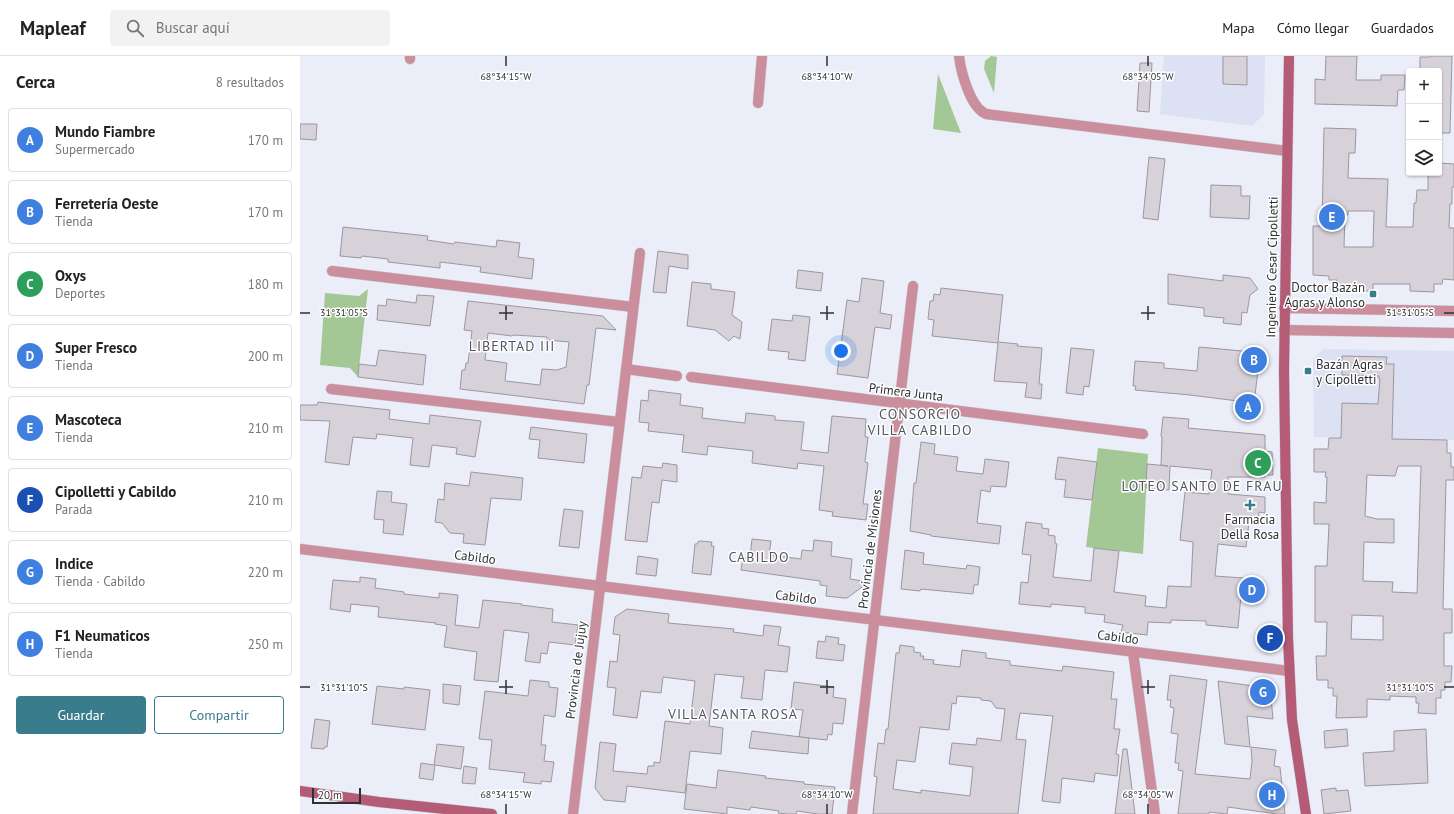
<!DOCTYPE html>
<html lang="es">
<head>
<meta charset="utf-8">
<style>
	:root { --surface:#fff; --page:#f2f2f2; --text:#222; --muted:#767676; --line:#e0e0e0; --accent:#397d8c }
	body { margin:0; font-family:"PT Sans",sans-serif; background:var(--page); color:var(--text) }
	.controls { position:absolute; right:12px; top:12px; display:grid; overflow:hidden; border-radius:4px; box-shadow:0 1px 3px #0004 }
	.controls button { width:36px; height:36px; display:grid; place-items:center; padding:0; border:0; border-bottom:1px solid var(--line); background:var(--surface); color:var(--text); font:20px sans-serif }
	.scale { position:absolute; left:12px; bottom:10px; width:49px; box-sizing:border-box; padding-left:4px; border:2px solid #2f3134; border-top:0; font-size:11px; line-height:14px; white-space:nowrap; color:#2f3134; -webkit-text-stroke:3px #fff; paint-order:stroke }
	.you { position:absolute; left:541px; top:295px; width:14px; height:14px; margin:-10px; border:3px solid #fff; border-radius:50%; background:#1a73e8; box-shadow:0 0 0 6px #1a73e833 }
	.badge { display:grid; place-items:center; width:26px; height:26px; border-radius:50%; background:var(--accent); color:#fff; font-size:13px; font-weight:700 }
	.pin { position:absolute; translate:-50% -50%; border:2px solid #fff; box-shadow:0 1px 4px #0006 }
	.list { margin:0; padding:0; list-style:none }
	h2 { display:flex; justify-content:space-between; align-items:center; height:52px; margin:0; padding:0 16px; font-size:17px }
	h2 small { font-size:13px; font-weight:400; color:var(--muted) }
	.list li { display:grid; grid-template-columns:26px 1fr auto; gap:12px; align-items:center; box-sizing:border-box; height:64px; margin:0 8px 8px; padding:0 8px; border:1px solid var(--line); border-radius:4px }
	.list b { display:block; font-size:15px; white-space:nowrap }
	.list p { margin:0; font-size:13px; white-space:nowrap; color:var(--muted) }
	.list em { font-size:13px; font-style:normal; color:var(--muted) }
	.actions { display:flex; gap:8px; padding:12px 16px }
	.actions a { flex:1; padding:9px 0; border:1px solid var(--accent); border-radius:4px; text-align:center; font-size:14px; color:var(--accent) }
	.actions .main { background:var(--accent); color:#fff }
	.icon { flex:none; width:22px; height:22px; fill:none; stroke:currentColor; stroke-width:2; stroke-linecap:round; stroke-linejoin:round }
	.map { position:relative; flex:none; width:1154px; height:758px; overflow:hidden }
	header { display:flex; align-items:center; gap:24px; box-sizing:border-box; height:56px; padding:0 20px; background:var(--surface); border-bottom:1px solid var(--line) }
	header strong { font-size:19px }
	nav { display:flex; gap:22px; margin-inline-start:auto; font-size:14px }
	.search { width:280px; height:36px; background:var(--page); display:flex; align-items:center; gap:10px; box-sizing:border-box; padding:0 14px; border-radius:4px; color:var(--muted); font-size:15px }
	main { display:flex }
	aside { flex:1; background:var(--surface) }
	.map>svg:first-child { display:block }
</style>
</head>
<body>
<header>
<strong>Mapleaf</strong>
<div class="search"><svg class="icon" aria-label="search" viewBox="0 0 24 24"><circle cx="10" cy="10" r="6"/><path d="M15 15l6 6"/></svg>Buscar aquí</div>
<nav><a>Mapa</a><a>Cómo llegar</a><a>Guardados</a></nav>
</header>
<main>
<aside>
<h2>Cerca<small>8 resultados</small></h2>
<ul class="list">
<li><span class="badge" style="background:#3f7fe0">A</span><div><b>Mundo Fiambre</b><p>Supermercado</p></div><em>170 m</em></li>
<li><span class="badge" style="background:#3f7fe0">B</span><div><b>Ferretería Oeste</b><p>Tienda</p></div><em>170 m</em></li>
<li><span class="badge" style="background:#2e9e5b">C</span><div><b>Oxys</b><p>Deportes</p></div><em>180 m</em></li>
<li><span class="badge" style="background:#3f7fe0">D</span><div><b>Super Fresco</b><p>Tienda</p></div><em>200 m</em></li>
<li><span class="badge" style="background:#3f7fe0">E</span><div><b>Mascoteca</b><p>Tienda</p></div><em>210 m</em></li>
<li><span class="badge" style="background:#1a4fb4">F</span><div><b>Cipolletti y Cabildo</b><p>Parada</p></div><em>210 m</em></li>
<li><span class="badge" style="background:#3f7fe0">G</span><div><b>Indice</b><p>Tienda · Cabildo</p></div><em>220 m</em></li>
<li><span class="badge" style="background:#3f7fe0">H</span><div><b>F1 Neumaticos</b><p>Tienda</p></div><em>250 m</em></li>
</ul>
<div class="actions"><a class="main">Guardar</a><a>Compartir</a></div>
</aside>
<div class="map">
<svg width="1154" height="758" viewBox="0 0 1154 758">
	<rect width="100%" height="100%" fill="#ebeef9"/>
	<g fill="#dce2f3">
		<path d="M864,0H965L964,58L952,70L860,58Z"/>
		<path d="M1023,293L1154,295V384L1014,381L1013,304Z"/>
	</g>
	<g fill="#a3c795">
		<path d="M691,0L697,1L694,37L684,13L685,5Z"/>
		<path d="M638,18L661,77L633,73Z"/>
		<path d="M68,233L58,321L50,312L20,309L25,237L59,240Z"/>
		<path d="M798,392L848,398L843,498L786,491Z"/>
	</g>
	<g fill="#d7d1da" stroke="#9c969f" fill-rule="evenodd">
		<path d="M923,0H947V29L923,28Z"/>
		<path d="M1026,0H1057L1056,24H1081V19H1105L1104,34H1098L1097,50L1015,48V23L1025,24Z"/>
		<path d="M1131,0H1152L1150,77H1139V15H1120V1H1130Z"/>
		<path d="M840,7H852L849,56L837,55Z"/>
		<path d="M0,68H17L16,84L0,83Z"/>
		<path d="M1024,72L1056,73L1055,97H1049L1048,122L1088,123L1086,171H1113L1114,147H1116L1117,134H1128V117H1139V107L1154,108V131H1152V148H1150L1149,172H1154V224L1143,223L1142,228H1134V236L1110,235V228H1073V235L1036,234L1037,224H1029V220L1013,219V170H1022ZM1048,155H1074L1073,191H1044L1045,159H1048Z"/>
		<path d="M849,101L865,103L858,164L843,162Z"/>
		<path d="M911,129L941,130V140H950L949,163L910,161Z"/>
		<path d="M43,171L128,180L127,184L154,188L155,186L196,191L197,184L220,187L218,201L234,203L232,223L180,216L181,211L140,206V212L88,206V203L62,200L61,202L40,200Z"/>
		<path d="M358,195L388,199V213L369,210L366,237L353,236Z"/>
		<path d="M498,214L523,217L521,235L496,232Z"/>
		<path d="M868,218L923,225V219L950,222L958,233L950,239L947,257L942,256L941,269L923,267L924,262L904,260V252L868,248Z"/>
		<path d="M562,222L584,225L580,257L592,259L590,273L575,271L568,322L537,318L547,244L559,246Z"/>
		<path d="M392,226L411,228V233L435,236L432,259L442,266L440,283L434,280L429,285L415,274L387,270Z"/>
		<path d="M641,232L703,239L698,286L718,288L717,290L742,292L739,328H742L741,343L725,341L727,327L694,325L698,287L632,280L634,264L628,263L630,245H633L634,238L640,239Z"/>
		<path d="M117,239L134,240L130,270L77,264L78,249L86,250L87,243L116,247Z"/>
		<path d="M168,245L303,260L316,274L296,272L289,329H287L284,348L160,333L162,314H165L166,307H168L172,275L164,274ZM188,277L212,280L213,279L247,281V284L269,286L266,311L257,314L242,313L240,329L205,325L207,307L185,304Z"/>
		<path d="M493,259L510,261L505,305L488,303L489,296L468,294L472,263L492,265Z"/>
		<path d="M899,291L964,297V315L958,314L954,347L890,339L835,334L836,330H833L835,305L864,307V312L897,315Z"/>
		<path d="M771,292L794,294L789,331L784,330L783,339L766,337Z"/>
		<path d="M79,294L126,299L123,329L58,321L59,308L76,310Z"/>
		<path d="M1042,300L1087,301L1086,308H1094L1092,383L1147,384V397H1151V411H1154V424H1146L1143,553H1152V577H1144V610H1152L1151,626H1145V634H1141V642H1136V658L1118,657L1119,647H1116V641L1090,640V644L1067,643V661L1036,662L1037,640H1033V632H1028V624H1017L1016,600H1026L1027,566H1015V510H1027L1029,468H1014V446L1026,447L1027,421H1025L1026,416H1014V393H1028L1029,382H1041L1042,347L1078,348L1080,323H1079V320L1042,319ZM1098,410H1121L1117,537L1092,536L1093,526L1063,525L1064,486L1094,487V463H1077L1065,460L1067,419L1095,420ZM1052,559L1083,560V584L1051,583Z"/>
		<path d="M349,334L381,338L380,349L403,352L402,362L445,367L446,357L475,360V364L504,366L501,394L528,397L532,360L566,363L565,381H568L565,406L568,407L563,448H568L566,464L532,460L533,456L519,454L524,410L498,407L497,413L452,407L453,395L408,390L407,399L382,396L384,379L348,375L349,367L339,366L341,344L348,345Z"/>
		<path d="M18,346L90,354L89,363L129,368L130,359L181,365L175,401L156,398L157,392L132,389L129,411L110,409L113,382L77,378L76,383L53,381L49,409L25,406L30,365L0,364V349H17Z"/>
		<path d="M863,361L889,363L888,372L965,379V395L972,396L973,419H965V421H928V438L965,441V457L959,456L958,467L949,466L946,491L918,488L915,520L957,523L956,540L941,539L938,572L906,569V565L871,564V567L848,566L847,579L821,576L823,569L804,566L805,559L785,557V551L751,548V551L719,548L721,526L728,527L731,499L722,498L726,466L742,468V472L749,473L748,479L755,480V487L757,488L753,521L791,525L794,492L819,495L814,536L846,540L845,550L866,552L868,530L891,531L893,486L880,484L885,436L909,438L912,414L870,410L869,434L846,432L847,408L868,410L861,409L862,381L861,380Z"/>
		<path d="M231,371L287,378L284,407L238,402L240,384L229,383Z"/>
		<path d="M621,386L635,388L634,398L658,401L656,415L683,418L685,403L709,406L706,431L691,430L690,436L681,434L677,467L701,470L699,488L631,480V479L610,475L614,427H616Z"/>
		<path d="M758,401L797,406L792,444L764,441L766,424L755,423Z"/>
		<path d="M363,407L377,409V426L362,424L359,447L352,446L347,486L325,484L332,421L341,422L343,410L362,412Z"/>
		<path d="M171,416L223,422L221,444L191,442L185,489L163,487L164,478L150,477L142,467L135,466L138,443L144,444L145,427L169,430Z"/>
		<path d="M77,435L92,436L91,446L107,448L103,479L83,477L84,464L74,463Z"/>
		<path d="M264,453L283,455L279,492L259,490Z"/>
		<path d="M452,483L471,485L469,499L501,503L502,494L513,495L514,484L532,486L531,500L552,503L550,523L569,526L547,542H544L526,540L527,530L520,529V525L441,514L443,502H450Z"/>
		<path d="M399,485L412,486L411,490H414L411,519L392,517L395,488H397L398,486Z"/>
		<path d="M605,494L624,497L623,508L666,513L667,509L680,511L678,529H674L673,538L621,533L620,535L601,533Z"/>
		<path d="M338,500L358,503L356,520L336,518Z"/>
		<path d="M60,521L76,523L75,532L104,536V538L139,542V537L158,539L155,569L179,572L183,544L222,548L221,549L253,553L252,566L278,569L275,589L249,586L247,598L241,597L240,607L225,605L229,577L204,574L198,626L174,624L177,596L144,591L147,570L135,568L136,567L78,561L79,551L51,548L50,556L30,553L33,524L60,526Z"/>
		<path d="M327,553L369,558L368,567L434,573L433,576L463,580L464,569L481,571L478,589L490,591L487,616L465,614L462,644L441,642L444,621L415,618L409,670L423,672L421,698L390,695L385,737L327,730L325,746L304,744L295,732L300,686L316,688L313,715L347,718L348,710H354V706L360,707L365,665L390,668L395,625L363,621L361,637L341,635L337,662L313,659L316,632L307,631L310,605L317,606L320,579L313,578L315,561Z"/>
		<path d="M526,580L539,582L538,588L545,589L543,605L516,602L518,585L525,586Z"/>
		<path d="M600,589L614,591V596L621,597L620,600H624L623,603L634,604L633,608L660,611L662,594L686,597V602L710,605V609L762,615L763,610L814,616L811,643H817L814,673H820L816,698L819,699L817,720L795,717L794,726L762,722L760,747L742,745L753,660L720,657L716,683L726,684L718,758H573L577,721L574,720L578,687L584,688L586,673H588L596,597H599ZM657,640L681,642V644L691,645L696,652L705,653L701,685L677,682L676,689L652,687L649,708L673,711L670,740L621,734V737L593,733L597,704L615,706L620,671L649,674L652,647L656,648Z"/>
		<path d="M870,619L907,624L895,718L950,723L952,705L951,691L976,694L974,710L980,711L985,758H977L928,751L927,758L909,756V758H878L883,715L878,714L879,707H875L878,678L871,677L874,652L870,651L871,644H867Z"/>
		<path d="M230,624L249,626V631L258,632L255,661L244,659L241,689H246L244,705L254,706L251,726L241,725V728L223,726L225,717L189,713L192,684L179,683L185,635L228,640Z"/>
		<path d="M918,625L960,631L971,641L973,663L947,660L950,691L925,688Z"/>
		<path d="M494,626L534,631L533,641L546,643L543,668L533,667L532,679L528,678L527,684L499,681L503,654L491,653Z"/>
		<path d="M143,628L161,630L159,649L143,647Z"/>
		<path d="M77,630L104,633V631L130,634L125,674L72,668Z"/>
		<path d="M15,663L30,665L27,691H24V693L11,692Z"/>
		<path d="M1047,673L1048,690L1025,692L1024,675Z"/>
		<path d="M1126,673L1128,727L1065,730L1063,697L1094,695V675Z"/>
		<path d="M452,675L509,682L508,698L449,692Z"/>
		<path d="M137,688L164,691L161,713L135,709L133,724L119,722L121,707L134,709Z"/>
		<path d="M823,693H827L835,758H815Z"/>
		<path d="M164,710L177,712L175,728L162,727Z"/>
		<path d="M418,714L466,720L465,722L504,726V728L535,731L532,758H518L497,755L496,758H488L478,757L479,755L451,751L450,754L427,751V758L384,753L387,728L416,732Z"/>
		<path d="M1036,732V735L1048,734L1051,755L1024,758L1021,734Z"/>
	</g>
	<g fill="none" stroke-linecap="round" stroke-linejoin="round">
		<g stroke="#c9ccd6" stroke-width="11">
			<g id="street">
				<path d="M659,0C661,16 670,51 686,58L987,95"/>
				<path d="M110,3V0"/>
				<path d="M458,47L462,0"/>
				<path d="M32,215L333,251"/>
				<path d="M984,252L1154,255"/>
				<path d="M984,274L1154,277"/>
				<path d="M326,313L377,320"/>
				<path d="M391,321L843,378"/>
				<path d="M31,333L319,366"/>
				<path d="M0,493L989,615"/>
				<path d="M833,596L855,758"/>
				<path d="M273,758L340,197"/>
				<path d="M552,758L613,230"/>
			</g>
		</g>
		<g stroke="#c9ccd6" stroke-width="11">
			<g id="secondary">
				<path d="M989,0L984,315L988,582L992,664L1006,758"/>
				<path d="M0,735L79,746L192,758"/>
			</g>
		</g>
		<use href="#street" stroke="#cb8e9c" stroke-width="10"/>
		<use href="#secondary" stroke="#b45c75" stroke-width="10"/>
	</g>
	<path fill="none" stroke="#2f3134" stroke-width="1.5" d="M206,0V10M527,0V10M848,0V10M206,250V264M527,250V264M848,250V264M0,257H10M199,257H213M520,257H534M841,257H855M1144,257H1154M206,624V638M527,624V638M848,624V638M0,631H10M199,631H213M520,631H534M841,631H855M1144,631H1154M206,748V758M527,748V758M848,748V758"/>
	<g fill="#397d8c" stroke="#fff" stroke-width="1.5">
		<rect x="1069" y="234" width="8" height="8" rx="2"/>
		<rect x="1004" y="311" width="8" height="8" rx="2"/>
		<path d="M948 443h4v4h4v4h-4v4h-4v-4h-4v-4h4z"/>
	</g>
	<g text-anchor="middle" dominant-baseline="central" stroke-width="3" stroke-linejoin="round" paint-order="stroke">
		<g font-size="13" fill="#2f3134" stroke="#fff">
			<text transform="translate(972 211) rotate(-89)">Ingeniero Cesar Cipolletti</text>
			<text transform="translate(606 336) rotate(7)">Primera Junta</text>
			<text transform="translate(570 493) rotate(-83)">Provincia de Misiones</text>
			<text transform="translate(175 501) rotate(7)">Cabildo</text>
			<text transform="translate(496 541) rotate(7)">Cabildo</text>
			<text transform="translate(818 581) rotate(7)">Cabildo</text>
			<text transform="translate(276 614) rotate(-83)">Provincia de Jujuy</text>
		</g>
		<g font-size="13" fill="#2f3134" stroke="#fff" text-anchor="end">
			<text x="1065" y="231">Doctor Bazán<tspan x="1065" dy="15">Agras y Alonso</tspan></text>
			<text x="1016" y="308" text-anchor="start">Bazán Agras<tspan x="1016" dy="15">y Cipolletti</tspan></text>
			<text x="950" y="463" text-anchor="middle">Farmacia<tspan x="950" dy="15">Della Rosa</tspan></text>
		</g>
		<g font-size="14" letter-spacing="1" fill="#52555d" stroke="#fff">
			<text x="212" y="290">LIBERTAD III</text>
			<text x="620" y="358">CONSORCIO<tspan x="620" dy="16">VILLA CABILDO</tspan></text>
			<text x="902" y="430">LOTEO SANTO DE FRAU</text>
			<text x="459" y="501">CABILDO</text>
			<text x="433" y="658">VILLA SANTA ROSA</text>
		</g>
	</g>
	<g font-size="10" text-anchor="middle" fill="#2f3134" stroke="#fff" stroke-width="3" stroke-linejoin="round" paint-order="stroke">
		<text x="206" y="24">68°34'15"W</text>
		<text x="527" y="24">68°34'10"W</text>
		<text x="848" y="24">68°34'05"W</text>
		<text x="44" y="260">31°31'05"S</text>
		<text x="1110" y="260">31°31'05"S</text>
		<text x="44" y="635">31°31'10"S</text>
		<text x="1110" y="635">31°31'10"S</text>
		<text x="206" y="742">68°34'15"W</text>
		<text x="527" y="742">68°34'10"W</text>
		<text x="848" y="742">68°34'05"W</text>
	</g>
</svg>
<div class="controls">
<button>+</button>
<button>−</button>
<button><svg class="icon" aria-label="layers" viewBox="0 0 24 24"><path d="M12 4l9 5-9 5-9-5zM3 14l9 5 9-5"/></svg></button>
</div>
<div class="scale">20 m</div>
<div class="you"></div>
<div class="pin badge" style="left:948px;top:351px;background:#3f7fe0">A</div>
<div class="pin badge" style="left:954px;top:304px;background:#3f7fe0">B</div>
<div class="pin badge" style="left:958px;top:407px;background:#2e9e5b">C</div>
<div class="pin badge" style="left:952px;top:534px;background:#3f7fe0">D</div>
<div class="pin badge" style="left:1032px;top:161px;background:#3f7fe0">E</div>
<div class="pin badge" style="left:970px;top:582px;background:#1a4fb4">F</div>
<div class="pin badge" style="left:963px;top:636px;background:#3f7fe0">G</div>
<div class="pin badge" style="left:972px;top:739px;background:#3f7fe0">H</div>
</div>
</main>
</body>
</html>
